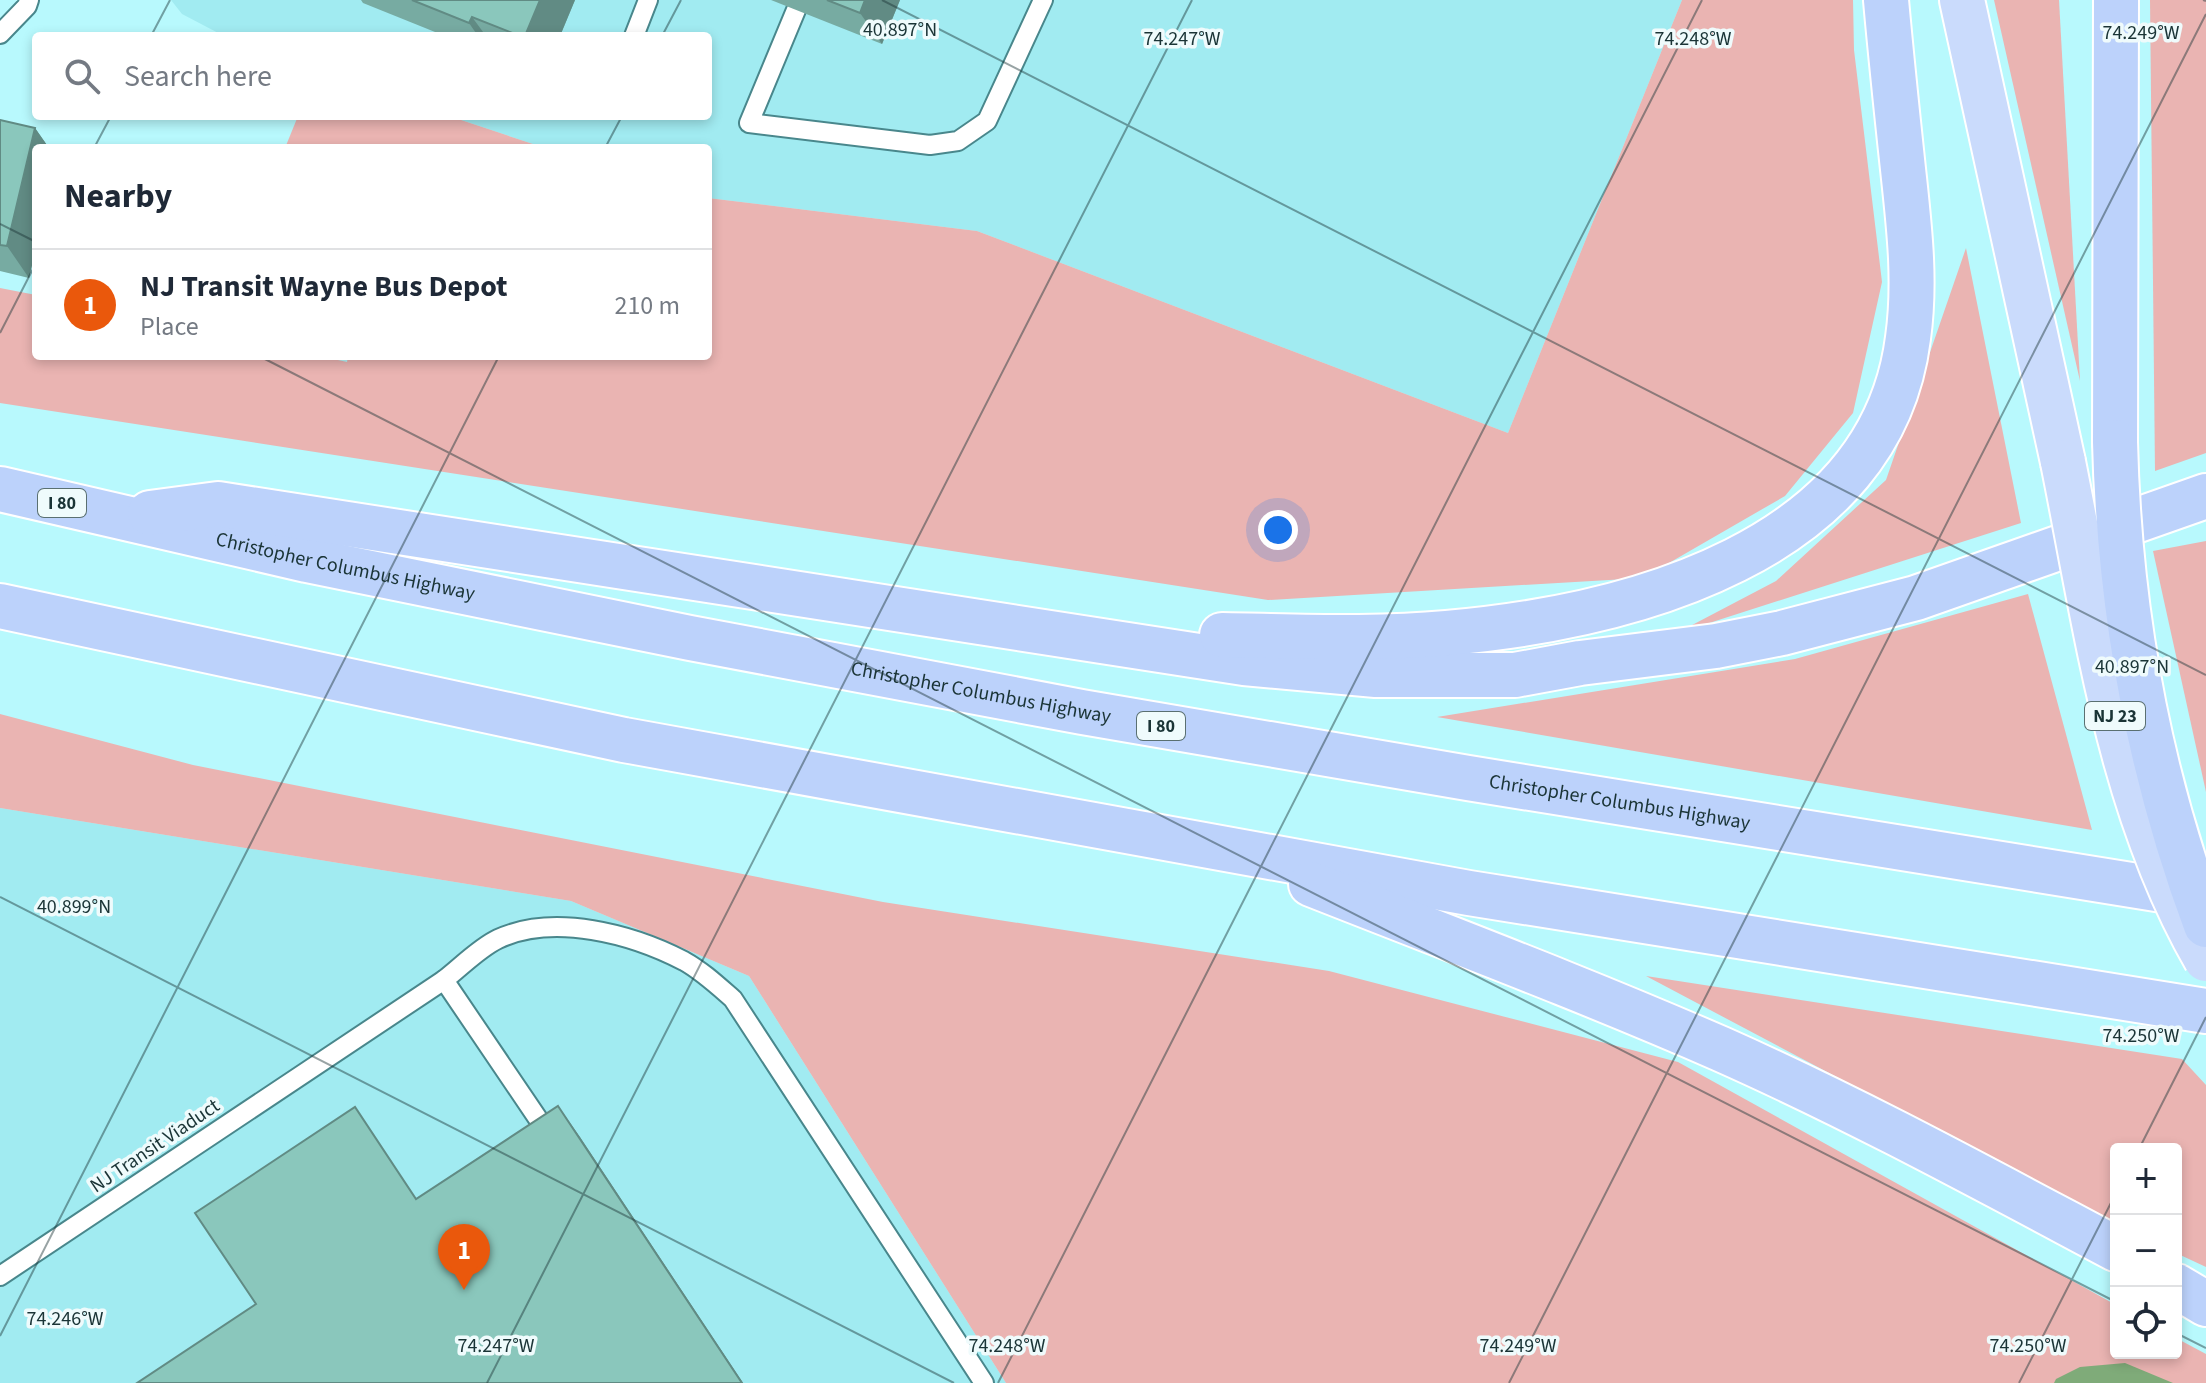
<!DOCTYPE html>
<html lang="en">
<head>
<meta charset="utf-8">
<style>
	:root { --surface:#fff; --page:#f2f2f3; --text:#1f2937; --muted:#747a83; --line:#e0e1e3; --accent:#ea580c }
	body { margin:0; font-family:"Source Sans 3",sans-serif; background:var(--page); color:var(--text) }
	.controls { position:absolute; right:24px; bottom:24px; display:grid; overflow:hidden; border-radius:8px; box-shadow:0 4px 12px #0003 }
	.controls button { width:72px; height:72px; display:grid; place-items:center; padding:0; border:0; border-bottom:2px solid var(--line); background:var(--surface); color:var(--text); font:40px sans-serif }
	.you { position:absolute; left:1278px; top:530px; width:28px; height:28px; margin:-20px; border:6px solid #fff; border-radius:50%; background:#1a73e8; box-shadow:0 0 0 12px #1a73e833 }
	.badge { display:grid; place-items:center; width:52px; height:52px; border-radius:50%; background:var(--accent); color:#fff; font-size:26px; font-weight:700 }
	.pin { position:absolute; translate:-50% -66px; filter:drop-shadow(0 2px 4px #0008) }
	.pin::after { content:''; position:absolute; top:42px; width:28px; height:24px; background:inherit; clip-path:polygon(0 0,100% 0,50% 100%) }
	.list { margin:0; padding:0; list-style:none }
	h2 { display:flex; justify-content:space-between; align-items:center; height:104px; margin:0; padding:0 32px; font-size:34px }
	h2 small { font-size:26px; font-weight:400; color:var(--muted) }
	.list li { display:grid; grid-template-columns:52px 1fr auto; gap:24px; align-items:center; box-sizing:border-box; height:112px; padding:0 32px; border-top:2px solid var(--line) }
	.list b { display:block; font-size:30px; white-space:nowrap }
	.list p { margin:0; font-size:26px; white-space:nowrap; color:var(--muted) }
	.list em { font-size:26px; font-style:normal; color:var(--muted) }
	.icon { flex:none; width:44px; height:44px; fill:none; stroke:currentColor; stroke-width:2; stroke-linecap:round; stroke-linejoin:round }
	.map { position:relative; flex:none; width:2206px; height:1383px; overflow:hidden }
	.search { position:absolute; background:var(--surface); box-shadow:0 4px 12px #0003; left:32px; top:32px; width:680px; height:88px; display:flex; align-items:center; gap:20px; box-sizing:border-box; padding:0 28px; border-radius:8px; color:var(--muted); font-size:30px }
	.panel { position:absolute; background:var(--surface); box-shadow:0 4px 12px #0003; left:32px; top:144px; width:680px; height:216px; border-radius:8px }
	.map>svg:first-child { display:block }
</style>
</head>
<body>
<div class="map">
<svg width="2206" height="1383" viewBox="0 0 2206 1383">
	<rect width="100%" height="100%" fill="#b8f9fd"/>
	<g fill="#a1ebf1">
		<path d="M171,0H1682L1508,433L977,231L708,198V148H545L449,116H708V36H224L182,14Z"/>
		<path d="M0,808L571,901L749,976L1006,1383H0Z"/>
	</g>
	<g fill="#eab4b2">
		<path d="M1682,0H1853L1854,50L1882,282L1853,413L1785,496L1643,578L1268,600L0,403V288L36,295V356H320L347,362L348,356H708V198L977,231L1508,433Z"/>
		<path d="M1994,0H2059L2080,381Z"/>
		<path d="M2150,0H2206V453L2155,471Z"/>
		<path d="M298,116H449L545,148H285Z"/>
		<path d="M1966,248L2021,523L1675,634L1776,581L1886,480Z"/>
		<path d="M2206,541V792L2153,551Z"/>
		<path d="M2028,594L2092,830L1437,717L1795,659Z"/>
		<path d="M0,714L193,765L883,902L1329,971L1678,1062L2116,1305V1353H2176V1338L2206,1354V1383H1006L749,976L571,901L0,808Z"/>
		<path d="M1646,976L2182,1059L2206,1085V1267L2176,1253V1149H2116V1225Z"/>
	</g>
	<path fill="#7fab79" d="M2125,1363L2173,1383H2054L2056,1379L2080,1367Z"/>
	<g fill="none" stroke-linecap="round" stroke-linejoin="round">
		<g stroke="#49878c" stroke-width="22">
			<g id="service">
				<path d="M796,10L749,123L930,145L958,141L987,121L1043,0"/>
				<path d="M0,34L27,6L29,0"/>
				<path d="M634,36L648,0"/>
				<path d="M444,980C461,967 479,948 498,939C554,913 632,934 684,961C702,971 717,985 733,999L984,1383"/>
				<path d="M0,1276L444,980L551,1138"/>
			</g>
		</g>
		<g stroke="#fff" stroke-width="48">
			<path id="trunk" d="M1962,0L2063,462"/>
		</g>
		<g stroke="#fff" stroke-width="48">
			<g id="motorway">
				<path d="M2115,442L2116,0"/>
				<path id="s1" d="M0,489L307,560L690,638L1082,712L1468,778L2206,897"/>
				<path d="M150,513L218,504L1244,663L1376,675H1515L1580,663L1716,646L1782,633L1916,598L2206,496"/>
				<path d="M0,606L624,740L1469,893L2206,1011"/>
				<path d="M1222,635C1297,636 1372,640 1447,633C1628,617 1881,553 1908,338C1916,281 1909,225 1903,169C1897,113 1891,56 1886,0"/>
				<path d="M1311,884C1448,938 1586,990 1721,1049C1856,1109 1986,1180 2116,1249"/>
				<path d="M2176,1286L2206,1304"/>
			</g>
		</g>
		<use href="#service" stroke="#fff" stroke-width="18"/>
		<use href="#trunk" stroke="#cadbfc" stroke-width="44"/>
		<use href="#motorway" stroke="#bcd2fb" stroke-width="44"/>
		<g stroke="#fff" stroke-width="48" stroke-linecap="butt">
			<path id="trunk-bridge" d="M2063,462C2097,630 2119,808 2206,959"/>
		</g>
		<g stroke="#fff" stroke-width="48" stroke-linecap="butt">
			<path id="motorway-bridge" d="M2115,442C2119,608 2148,770 2206,925"/>
		</g>
		<use href="#trunk-bridge" stroke="#cadbfc" stroke-width="44"/>
		<use href="#motorway-bridge" stroke="#bcd2fb" stroke-width="44"/>
	</g>
	<g fill="#77aba2">
		<path d="M361,0H575L560,36H445L363,3Z"/>
		<path d="M771,0H900L882,44Z"/>
		<path d="M0,120L35,128L49,148H36V248L29,278L0,271Z"/>
	</g>
	<g fill="#618b84">
		<path d="M540,0H575L560,36H525Z"/>
		<path d="M865,0H900L882,44L860,13Z"/>
		<path d="M472,17L486,36H478L469,23Z"/>
		<path d="M35,128L49,148H36V248L29,278L7,246Z"/>
		<path d="M558,1106L580,1137L743,1383H742Z"/>
	</g>
	<g fill="#8ac7bc" stroke="#618b84" stroke-width="2">
		<path d="M412,0H540L525,36H520L472,17L469,23Z"/>
		<path d="M827,0H865L860,13Z"/>
		<path d="M0,120L35,128L7,246L0,245Z"/>
		<path d="M558,1106L742,1383H137L256,1304L195,1213L355,1107L416,1199Z"/>
	</g>
	<path fill="none" stroke="#1a3436" stroke-width="2" stroke-opacity="0.45" d="M882,0L2206,675M2203,0L2206,1M151,36L170,0M662,36L681,0M94,148L111,116M605,148L622,116M0,224L36,242M0,333L36,263M259,356L2116,1302M0,897L954,1383M2139,1149L2206,1017M2176,1333L2206,1348M0,1336L499,356M487,1383L1192,0M998,1383L1702,0M1509,1383L2206,14M2019,1383L2116,1193"/>
	<g text-anchor="middle" dominant-baseline="central" stroke-width="7" stroke-linejoin="round" paint-order="stroke">
		<g fill="#effbfc" stroke="#5a7071" stroke-width="2">
			<rect x="38" y="489" width="48" height="28" rx="6"/>
			<rect x="2085" y="702" width="60" height="28" rx="6"/>
			<rect x="1137" y="712" width="48" height="28" rx="6"/>
		</g>
		<g font-size="18" font-weight="bold" fill="#1a3436">
			<text x="62" y="503">I 80</text>
			<text x="2115" y="716">NJ 23</text>
			<text x="1161" y="726">I 80</text>
		</g>
		<g font-size="20" fill="#1a3436" stroke="#effbfc">
			<text stroke="none"><textPath href="#s1" startOffset="354">Christopher Columbus Highway</textPath></text>
			<text stroke="none"><textPath href="#s1" startOffset="1002">Christopher Columbus Highway</textPath></text>
			<text stroke="none"><textPath href="#s1" startOffset="1650">Christopher Columbus Highway</textPath></text>
			<text transform="translate(155 1146) rotate(-34)">NJ Transit Viaduct</text>
		</g>
	</g>
	<g font-size="20" text-anchor="middle" fill="#1a3436" stroke="#effbfc" stroke-width="7" stroke-linejoin="round" paint-order="stroke">
		<text x="900" y="36">40.897°N</text>
		<text x="2141" y="39">74.249°W</text>
		<text x="1182" y="45">74.247°W</text>
		<text x="1693" y="45">74.248°W</text>
		<text x="2132" y="673">40.897°N</text>
		<text x="74" y="913">40.899°N</text>
		<text x="2141" y="1042">74.250°W</text>
		<text x="65" y="1325">74.246°W</text>
		<text x="496" y="1352">74.247°W</text>
		<text x="1007" y="1352">74.248°W</text>
		<text x="1518" y="1352">74.249°W</text>
		<text x="2028" y="1352">74.250°W</text>
	</g>
</svg>
<div class="controls">
<button>+</button>
<button>−</button>
<button><svg class="icon" aria-label="locate" viewBox="0 0 24 24"><circle cx="12" cy="12" r="6"/><path d="M12 2v4M12 18v4M2 12h4M18 12h4"/></svg></button>
</div>
<div class="you"></div>
<div class="pin badge" style="left:464px;top:1290px">1</div>
<div class="search"><svg class="icon" aria-label="search" viewBox="0 0 24 24"><circle cx="10" cy="10" r="6"/><path d="M15 15l6 6"/></svg>Search here</div>
<section class="panel">
<h2>Nearby<small></small></h2>
<ul class="list">
<li><span class="badge">1</span><div><b>NJ Transit Wayne Bus Depot</b><p>Place</p></div><em>210 m</em></li>
</ul>
</section>
</div>
</body>
</html>
